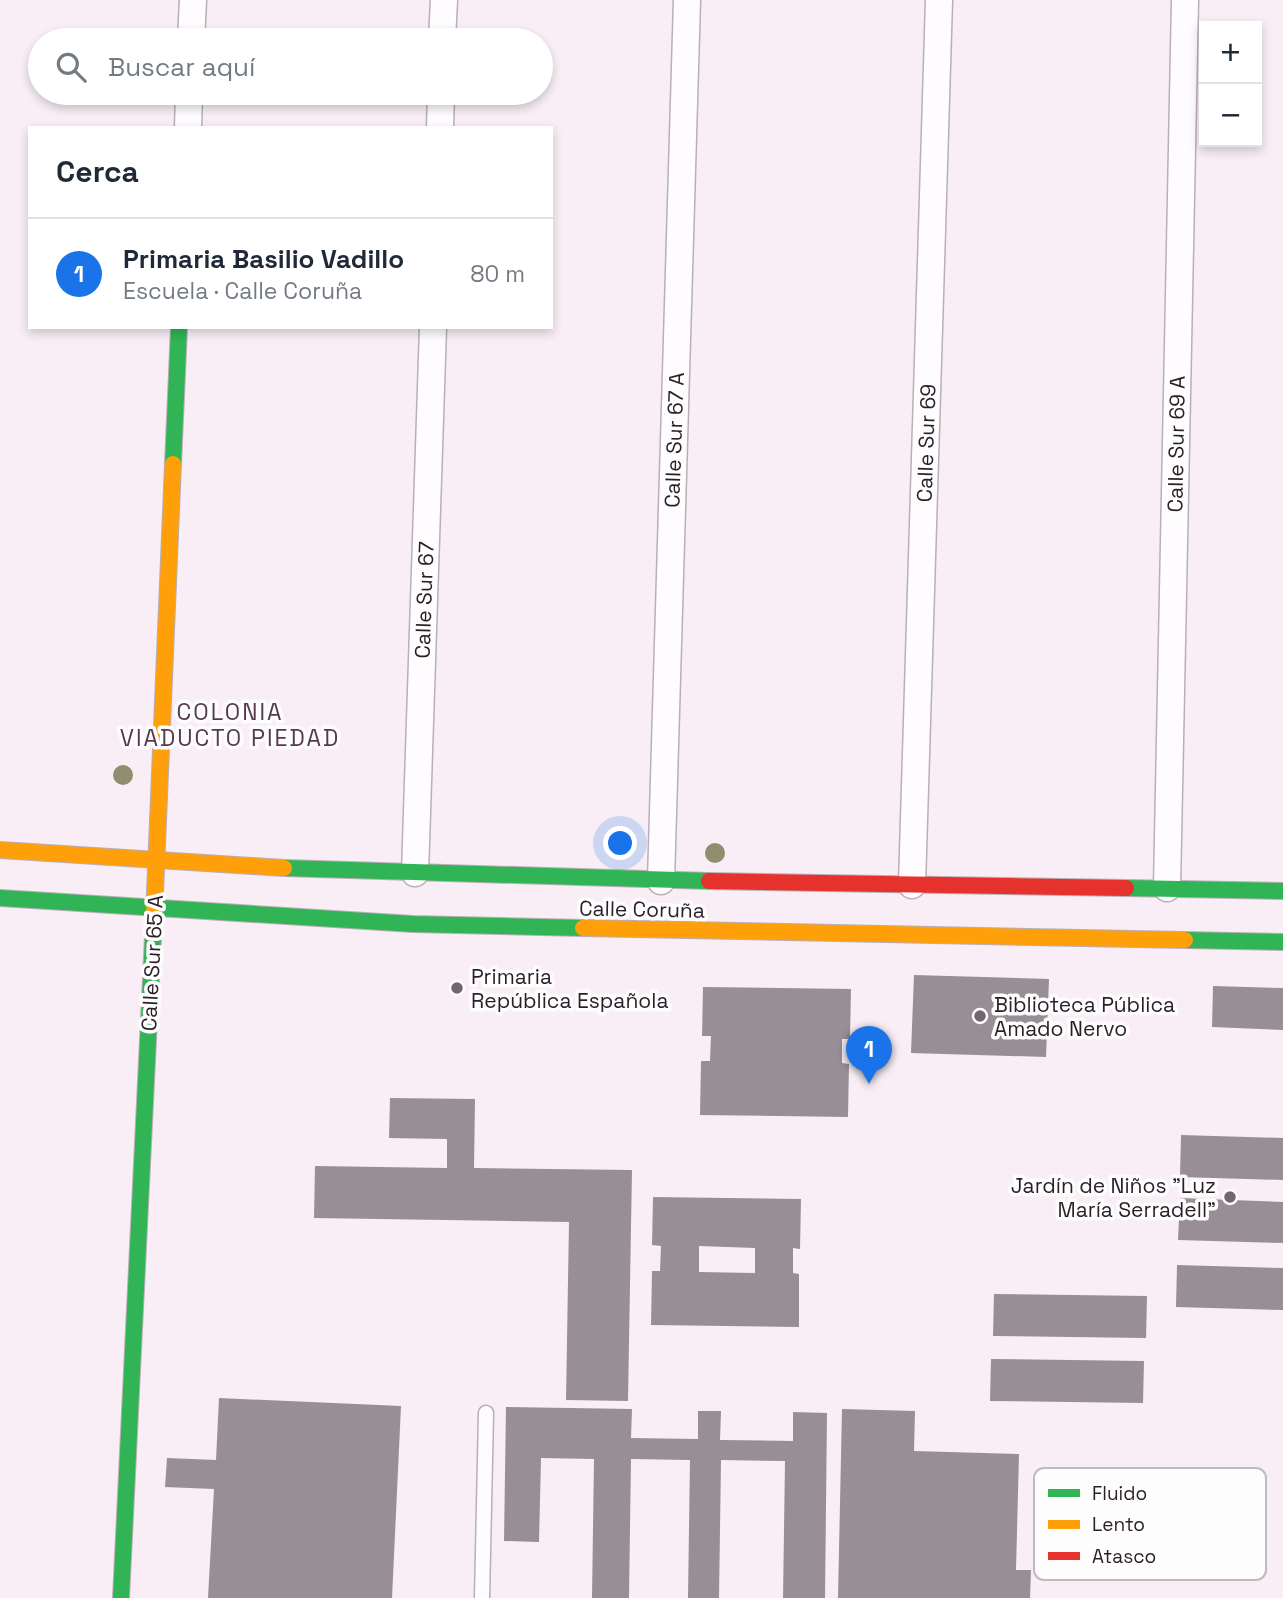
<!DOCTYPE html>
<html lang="es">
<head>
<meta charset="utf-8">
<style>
	:root { --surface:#fff; --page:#f6f6f7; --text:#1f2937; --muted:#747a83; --line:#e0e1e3; --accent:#1a73e8 }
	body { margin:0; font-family:"Space Grotesk",sans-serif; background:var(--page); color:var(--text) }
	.controls { position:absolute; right:21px; top:21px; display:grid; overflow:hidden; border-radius:0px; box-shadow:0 4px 10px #0003 }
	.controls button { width:63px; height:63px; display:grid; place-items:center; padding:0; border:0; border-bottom:2px solid var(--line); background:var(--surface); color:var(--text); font:35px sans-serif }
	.you { position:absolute; left:621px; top:844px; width:24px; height:24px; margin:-18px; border:5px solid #fff; border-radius:50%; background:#1a73e8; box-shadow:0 0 0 10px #1a73e833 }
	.badge { display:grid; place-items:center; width:46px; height:46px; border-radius:50%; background:var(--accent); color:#fff; font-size:23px; font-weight:700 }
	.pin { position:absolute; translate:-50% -58px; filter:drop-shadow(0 2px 4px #0008) }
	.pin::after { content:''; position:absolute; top:37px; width:24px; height:21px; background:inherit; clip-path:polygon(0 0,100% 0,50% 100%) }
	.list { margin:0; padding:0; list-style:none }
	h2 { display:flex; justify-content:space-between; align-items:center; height:91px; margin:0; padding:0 28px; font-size:30px }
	h2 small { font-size:23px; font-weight:400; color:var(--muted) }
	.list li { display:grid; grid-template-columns:46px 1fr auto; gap:21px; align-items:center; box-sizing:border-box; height:112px; padding:0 28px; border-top:2px solid var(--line) }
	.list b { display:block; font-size:26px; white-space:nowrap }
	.list p { margin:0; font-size:23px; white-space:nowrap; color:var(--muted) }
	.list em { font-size:23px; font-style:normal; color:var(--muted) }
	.icon { flex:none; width:38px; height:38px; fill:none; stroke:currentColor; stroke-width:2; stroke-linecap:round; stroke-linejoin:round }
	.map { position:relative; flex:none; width:1283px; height:1598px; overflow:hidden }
	.search { position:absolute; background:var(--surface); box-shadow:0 4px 10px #0003; left:28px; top:28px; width:525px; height:77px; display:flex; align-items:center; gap:18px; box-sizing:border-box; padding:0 24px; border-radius:38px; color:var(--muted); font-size:26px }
	.panel { position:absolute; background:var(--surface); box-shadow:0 4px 10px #0003; left:28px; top:126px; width:525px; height:203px; border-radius:0px }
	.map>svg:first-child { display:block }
</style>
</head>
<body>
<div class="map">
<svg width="1283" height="1598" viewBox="0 0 1283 1598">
	<rect width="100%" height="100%" fill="#f9eef6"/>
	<g fill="#988e95" fill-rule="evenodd">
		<path d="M914,975L1049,979L1046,1057L911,1053Z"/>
		<path d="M1213,986L1283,988V1030L1212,1027Z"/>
		<path d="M703,987L851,989L850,1039H842V1063L849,1064L848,1117L700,1115L701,1061H710L711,1036H702Z"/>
		<path d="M390,1098L475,1099L474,1168L632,1170L628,1401L566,1400L569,1222L314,1218L315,1166L447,1168V1139L389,1138Z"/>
		<path d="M1181,1135L1283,1138V1180L1180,1177Z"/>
		<path d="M653,1197L801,1199L800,1249L793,1248V1273L799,1274V1327L651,1325L652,1271H660L661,1246L652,1245ZM699,1246L755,1248V1273L699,1272Z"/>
		<path d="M1180,1198L1283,1202V1243L1178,1240Z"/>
		<path d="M1177,1265L1283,1268V1310L1176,1307Z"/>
		<path d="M994,1294L1147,1296L1146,1338L993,1336Z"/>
		<path d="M991,1359L1144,1361L1143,1403L990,1401Z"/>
		<path d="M219,1398L401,1406L392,1598H208L214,1489L165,1487L167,1458L216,1460Z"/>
		<path d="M506,1407L632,1409L631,1438L698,1439V1411H721L720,1440L793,1441V1412L827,1413L825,1598H783L785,1461L721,1460L719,1598H688L690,1460L631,1459L629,1598H592L594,1459L541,1458L539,1542L504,1541Z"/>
		<path d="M842,1409L915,1411L914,1451L1019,1454L1016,1570H1031L1030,1598H838Z"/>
	</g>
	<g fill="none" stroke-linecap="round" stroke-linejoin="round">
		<g stroke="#baafb7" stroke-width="17">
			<path id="lane" d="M482,1598L486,1413"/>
		</g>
		<g stroke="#baafb7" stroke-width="29">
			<g id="street">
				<path d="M191,40L193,0"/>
				<path d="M442,40L444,0"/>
				<path d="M188,128L189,93"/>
				<path d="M440,128L441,93"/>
				<path d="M415,873L433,327"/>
				<path d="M661,881L687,0"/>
				<path d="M912,885L939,0"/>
				<path d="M1167,888L1185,0"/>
			</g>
		</g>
		<g stroke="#baafb7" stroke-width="18">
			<g id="fast">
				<path d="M173,464L179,327"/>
				<path d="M284,868L709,881"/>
				<path d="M1126,888L1283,891"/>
				<path d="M0,898L413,924L583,928"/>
				<path d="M1185,940L1283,942"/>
				<path d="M121,1598L154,916"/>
			</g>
		</g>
		<g stroke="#baafb7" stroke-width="18">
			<g id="slow">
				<path d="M0,850L284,868"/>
				<path d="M154,916L173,464"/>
				<path d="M583,928L1185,940"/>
			</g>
		</g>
		<g stroke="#baafb7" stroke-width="18">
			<path id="jam" d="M709,881L1126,888"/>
		</g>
		<use href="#lane" stroke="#fefcfe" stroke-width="14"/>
		<use href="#street" stroke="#fefcfe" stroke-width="26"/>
		<use href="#fast" stroke="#30b455" stroke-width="16"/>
		<use href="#slow" stroke="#ff9f0a" stroke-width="16"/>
		<use href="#jam" stroke="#e5322d" stroke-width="16"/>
	</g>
	<g fill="#918e6f">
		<circle cx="123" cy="775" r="10"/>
		<circle cx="715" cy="853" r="10"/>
	</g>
	<g fill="#72676f" stroke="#fdfdfd" stroke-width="2.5">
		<circle cx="457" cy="988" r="7"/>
		<circle cx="980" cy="1016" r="7"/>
		<circle cx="1230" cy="1197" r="7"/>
	</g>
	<g text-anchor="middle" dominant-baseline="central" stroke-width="7" stroke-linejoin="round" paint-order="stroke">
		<g font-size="21" fill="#2a1e27" stroke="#fdfdfd">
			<text transform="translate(674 440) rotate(-88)">Calle Sur 67 A</text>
			<text transform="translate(926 443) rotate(-88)">Calle Sur 69</text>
			<text transform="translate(1176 444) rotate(-89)">Calle Sur 69 A</text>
			<text transform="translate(424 600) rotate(-88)">Calle Sur 67</text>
			<text transform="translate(642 909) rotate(1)">Calle Coruña</text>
			<text transform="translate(152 963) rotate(-87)">Calle Sur 65 A</text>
		</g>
		<g font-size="21" fill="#2a1e27" stroke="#fdfdfd" text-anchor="start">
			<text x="471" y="976">Primaria<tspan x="471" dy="24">República Española</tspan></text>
			<text x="994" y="1004">Biblioteca Pública<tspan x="994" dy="24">Amado Nervo</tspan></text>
			<text x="1216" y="1185" text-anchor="end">Jardín de Niños "Luz<tspan x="1216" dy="24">María Serradell"</tspan></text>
		</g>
		<g font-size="23" letter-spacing="2" fill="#553a4e" stroke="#fdfdfd">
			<text x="230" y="712">COLONIA<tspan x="230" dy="26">VIADUCTO PIEDAD</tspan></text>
		</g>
	</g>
	<rect x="1034" y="1468" width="232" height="112" rx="10" fill="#fdfdfd" stroke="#bebabd" stroke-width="2"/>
	<rect x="1048" y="1489" width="32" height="8" fill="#30b455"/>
	<rect x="1048" y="1520" width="32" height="9" fill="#ff9f0a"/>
	<rect x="1048" y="1552" width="32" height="8" fill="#e5322d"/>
	<g font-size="19" fill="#2a1e27">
		<text x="1092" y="1500">Fluido</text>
		<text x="1092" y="1531">Lento</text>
		<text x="1092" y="1563">Atasco</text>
	</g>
</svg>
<div class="controls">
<button>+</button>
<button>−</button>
</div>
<div class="you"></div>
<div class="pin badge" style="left:869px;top:1084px">1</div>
<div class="search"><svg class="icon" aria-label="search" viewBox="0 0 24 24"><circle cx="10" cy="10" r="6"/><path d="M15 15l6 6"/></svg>Buscar aquí</div>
<section class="panel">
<h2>Cerca<small></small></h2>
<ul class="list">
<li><span class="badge">1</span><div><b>Primaria Basilio Vadillo</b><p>Escuela · Calle Coruña</p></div><em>80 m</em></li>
</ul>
</section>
</div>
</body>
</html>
